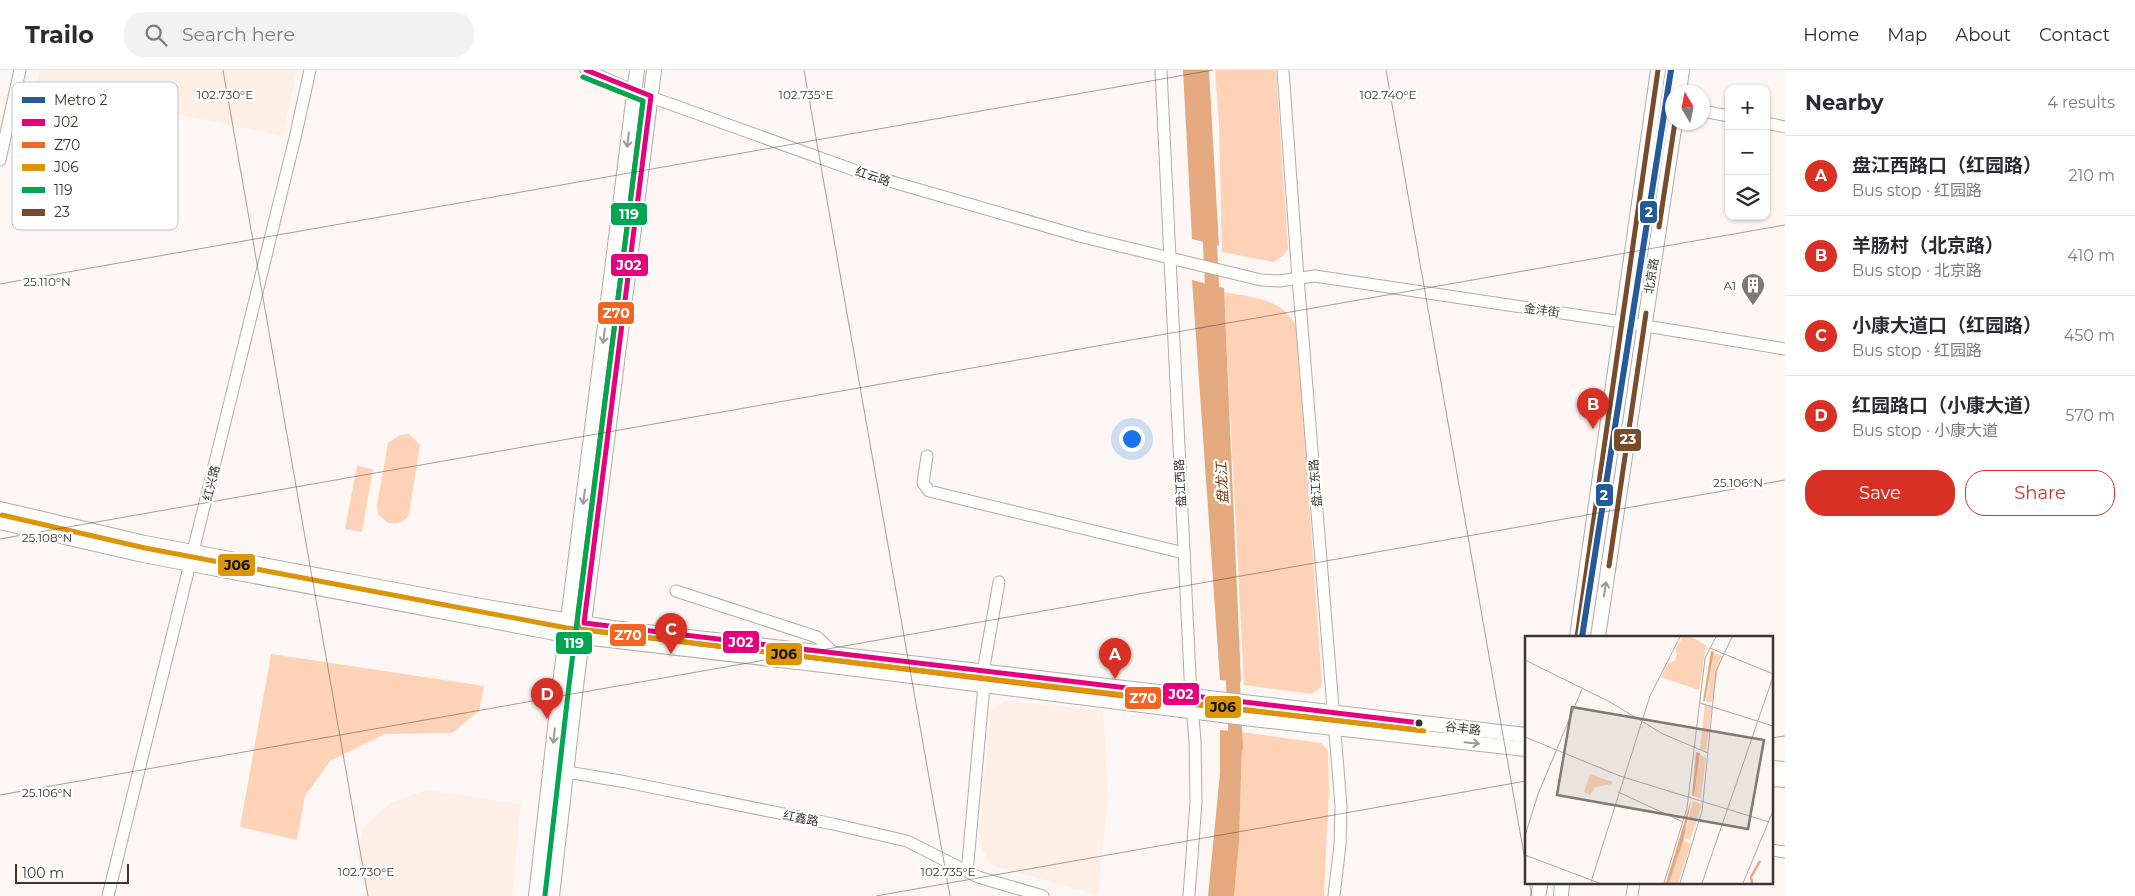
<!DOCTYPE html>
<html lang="en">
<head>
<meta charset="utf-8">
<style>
	:root { --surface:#fff; --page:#f2f2f3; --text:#2b2b33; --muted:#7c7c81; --line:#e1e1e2; --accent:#d93025 }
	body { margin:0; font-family:Montserrat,"Noto Sans SC",sans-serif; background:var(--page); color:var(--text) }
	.controls { position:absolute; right:15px; top:15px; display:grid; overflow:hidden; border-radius:10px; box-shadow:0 1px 4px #0004 }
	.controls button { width:45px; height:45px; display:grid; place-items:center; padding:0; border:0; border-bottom:1px solid var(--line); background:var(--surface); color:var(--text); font:25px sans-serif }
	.compass { position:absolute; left:1665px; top:15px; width:45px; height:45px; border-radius:50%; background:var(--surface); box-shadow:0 1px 4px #0004; rotate:350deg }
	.scale { position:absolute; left:15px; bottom:12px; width:114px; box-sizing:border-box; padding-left:5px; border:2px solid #3a3531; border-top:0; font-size:14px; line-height:18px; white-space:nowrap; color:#3a3531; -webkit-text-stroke:4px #fff; paint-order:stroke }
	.you { position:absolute; left:1131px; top:368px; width:18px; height:18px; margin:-12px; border:4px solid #fff; border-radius:50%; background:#1a73e8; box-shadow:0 0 0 8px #1a73e833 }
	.badge { display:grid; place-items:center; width:32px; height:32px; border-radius:50%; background:var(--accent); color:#fff; font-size:16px; font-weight:700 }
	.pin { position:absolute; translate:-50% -41px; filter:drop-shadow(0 1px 2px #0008) }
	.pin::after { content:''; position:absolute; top:26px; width:18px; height:15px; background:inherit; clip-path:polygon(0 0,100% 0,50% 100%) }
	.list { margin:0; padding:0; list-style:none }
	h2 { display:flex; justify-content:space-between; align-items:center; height:65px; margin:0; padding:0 20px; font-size:21px }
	h2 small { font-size:16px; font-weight:400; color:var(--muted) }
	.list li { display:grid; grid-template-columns:32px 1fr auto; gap:15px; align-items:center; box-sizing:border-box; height:80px; padding:0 20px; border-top:1px solid var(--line) }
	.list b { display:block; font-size:19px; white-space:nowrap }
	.list p { margin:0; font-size:16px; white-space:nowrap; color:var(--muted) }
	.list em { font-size:16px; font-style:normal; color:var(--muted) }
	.actions { display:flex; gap:10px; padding:15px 20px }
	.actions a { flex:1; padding:11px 0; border:1px solid var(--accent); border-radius:20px; text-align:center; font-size:18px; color:var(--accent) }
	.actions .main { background:var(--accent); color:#fff }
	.icon { flex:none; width:28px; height:28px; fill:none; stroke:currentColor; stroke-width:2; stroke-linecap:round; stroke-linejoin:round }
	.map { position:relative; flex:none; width:1785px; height:826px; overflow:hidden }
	header { display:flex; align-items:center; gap:30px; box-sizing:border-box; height:70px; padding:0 25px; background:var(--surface); border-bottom:1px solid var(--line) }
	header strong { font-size:24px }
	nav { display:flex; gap:28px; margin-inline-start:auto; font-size:18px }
	.search { width:350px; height:45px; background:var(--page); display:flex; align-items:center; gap:12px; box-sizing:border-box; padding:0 18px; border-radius:20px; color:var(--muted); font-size:19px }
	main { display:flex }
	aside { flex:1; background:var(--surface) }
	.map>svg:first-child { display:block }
</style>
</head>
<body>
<header>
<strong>Trailo</strong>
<div class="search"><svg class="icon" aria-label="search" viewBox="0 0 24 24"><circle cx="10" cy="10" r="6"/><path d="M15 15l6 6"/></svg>Search here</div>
<nav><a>Home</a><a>Map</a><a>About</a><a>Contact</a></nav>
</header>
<main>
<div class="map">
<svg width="1785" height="826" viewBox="0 0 1785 826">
	<rect width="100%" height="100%" fill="#fcf7f4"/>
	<g fill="#fdefe6">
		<path d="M40,0H297L283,66L36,15Z"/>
		<path d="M1006,631L1103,640L1108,724L1098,825L991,795L978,771L990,641Z"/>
		<path d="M426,720L521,734L512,826H367L357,785L363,758L390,733Z"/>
	</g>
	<g fill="#fdd2b6">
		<path d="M1215,0H1276L1288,179L1283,186L1273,192L1222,182L1219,55Z"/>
		<path d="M1224,222C1253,228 1285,228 1297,259L1322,614L1320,618L1312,624L1244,615Z"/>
		<path d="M409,364L420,375L409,444C405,453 397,454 388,453L378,444L377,436L388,373L400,365Z"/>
		<path d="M357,396L373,399L362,462L345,459Z"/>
		<path d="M271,584L484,616L479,641L452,663L385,664L330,691L305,726L297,770L240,757Z"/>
		<path d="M1241,662L1321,673L1328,680L1329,722L1324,826H1234L1239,773L1242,673Z"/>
	</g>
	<g fill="#e5a980">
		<path d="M1183,0H1209L1219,176L1192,169Z"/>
		<path d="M1192,210L1224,218L1241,612L1220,610Z"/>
		<path d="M1220,660L1241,662L1242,673L1239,773L1234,826H1208L1220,703Z"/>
	</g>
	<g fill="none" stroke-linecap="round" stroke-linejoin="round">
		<g stroke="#e5a980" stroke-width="14">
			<path d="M1209,155L1213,234"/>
			<path d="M1232,592L1236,678"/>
		</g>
		<g stroke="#b0aca9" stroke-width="13">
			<g id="minor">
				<path d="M586,0L634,21L865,104L1083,167L1261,210L1279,211L1315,206L1622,252L1785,279"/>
				<path d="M1161,0L1191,627L1195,670L1196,732L1189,826"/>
				<path d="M1283,0L1298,208L1341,736L1340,775L1334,826"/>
				<path d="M1702,41L1729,46"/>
				<path d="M1766,53L1785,57"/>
				<path d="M0,90L20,0"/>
				<path d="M927,386L923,413L929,421L1184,483"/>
				<path d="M676,521L817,567L834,583"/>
				<path d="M983,602L999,512"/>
				<path d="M550,699L626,712L833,754L907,771L978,807L1043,826"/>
				<path d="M1771,780L1785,782"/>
				<path d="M968,792L984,615"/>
				<path d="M108,826L295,68L310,0"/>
				<path d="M1632,826L1634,812"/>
			</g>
		</g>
		<g stroke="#b0aca9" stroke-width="16">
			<g id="major">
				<path d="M1679,22L1682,0"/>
				<path d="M0,439L145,473L481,536L612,558L1526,665"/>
				<path d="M0,452L143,485L566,565L832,596L1261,650L1526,679"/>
				<path d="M1577,567L1658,0"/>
				<path d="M1598,567L1675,52"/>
				<path d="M1771,698L1785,699"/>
				<path d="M1771,709L1785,710"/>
				<path d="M536,826L560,614L637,0"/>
				<path d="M552,826L576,616L654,0"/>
				<path d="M1538,826L1541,812"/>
				<path d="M1561,826L1562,812"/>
			</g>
		</g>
		<use href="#minor" stroke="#fffefd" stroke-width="11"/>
		<use href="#major" stroke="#fffefd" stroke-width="14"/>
		<g stroke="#fff" stroke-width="9">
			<path id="bus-1" d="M586,0L651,26L584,553L1420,653"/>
		</g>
		<g stroke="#fff" stroke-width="9">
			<path id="bus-2" d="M583,7L643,31L577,552L579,559L1190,634L1419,660"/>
		</g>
		<g stroke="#fff" stroke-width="9">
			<path id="bus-3" d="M2,445L145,478L567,558L1424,661"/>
		</g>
		<g stroke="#fff" stroke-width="9">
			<path id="bus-4" d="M545,825L569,615L643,31L583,7"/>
		</g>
		<g stroke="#fff" stroke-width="9">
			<g id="bus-5">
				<path d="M1659,157L1675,52"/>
				<path d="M1609,496L1646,243"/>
				<path d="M1577,567L1658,0"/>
			</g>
		</g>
		<use href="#bus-1" stroke="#e5007d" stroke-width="5"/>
		<use href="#bus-2" stroke="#f26522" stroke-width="5"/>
		<use href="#bus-3" stroke="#db9507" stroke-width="5"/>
		<use href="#bus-4" stroke="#00a651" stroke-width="5"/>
		<use href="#bus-5" stroke="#7a4b2a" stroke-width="5"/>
		<g stroke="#fff" stroke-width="10">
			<path id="metro-1" d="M1582,567L1671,0"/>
		</g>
		<use href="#metro-1" stroke="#235a99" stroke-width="6"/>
	</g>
	<defs><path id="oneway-shaft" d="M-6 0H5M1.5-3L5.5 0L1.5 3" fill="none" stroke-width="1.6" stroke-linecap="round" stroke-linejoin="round" transform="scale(1.25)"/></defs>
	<g stroke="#9c9a97">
		<use href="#oneway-shaft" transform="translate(628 70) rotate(97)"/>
		<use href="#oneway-shaft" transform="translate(604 266) rotate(97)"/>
		<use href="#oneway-shaft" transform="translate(584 427) rotate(97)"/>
		<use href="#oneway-shaft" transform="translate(1605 519) rotate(-81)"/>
		<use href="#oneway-shaft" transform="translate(554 666) rotate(96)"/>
		<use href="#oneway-shaft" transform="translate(1472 673) rotate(6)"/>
	</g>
	<path fill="none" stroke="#3a3531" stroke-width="1" stroke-opacity="0.45" d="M223,0L368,826M804,0L950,826M1386,0L1526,796M0,214L1213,0M0,469L1785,155M1771,668L1785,666M0,725L1785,410M1529,812L1532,826M876,826L1526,711"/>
	<defs>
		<g id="building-pin" transform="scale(1.25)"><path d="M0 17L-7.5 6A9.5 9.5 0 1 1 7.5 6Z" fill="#7e7975" stroke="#fff"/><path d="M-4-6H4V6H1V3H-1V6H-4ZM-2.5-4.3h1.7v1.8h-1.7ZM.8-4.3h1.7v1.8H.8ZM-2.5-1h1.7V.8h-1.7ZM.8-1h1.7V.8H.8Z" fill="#fff"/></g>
	</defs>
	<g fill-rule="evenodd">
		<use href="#building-pin" x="1753" y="215"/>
	</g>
	<circle fill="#3a3531" stroke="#fff" stroke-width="2" cx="1419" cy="653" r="4.5"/>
	<g text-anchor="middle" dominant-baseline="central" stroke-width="4.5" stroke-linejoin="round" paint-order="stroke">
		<g font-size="12" fill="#3a3531" stroke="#fff">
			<text transform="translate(873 106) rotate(18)">红云路</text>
			<text transform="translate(1651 206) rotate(-81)">北京路</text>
			<text transform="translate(1542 240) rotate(8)">金沣街</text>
			<text transform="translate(211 413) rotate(-76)">红兴路</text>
			<text transform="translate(1180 413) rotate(-93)">盘江西路</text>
			<text transform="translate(1315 413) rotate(-95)">盘江东路</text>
			<text transform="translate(1463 658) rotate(7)">谷丰路</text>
			<text transform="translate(801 748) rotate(11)">红鑫路</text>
		</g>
		<g font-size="12" fill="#3a3531" stroke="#fff" text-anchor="end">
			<text x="1736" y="215">A1</text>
		</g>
		<g font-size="14" font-style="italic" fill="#703a0e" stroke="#fff">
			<text transform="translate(1222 413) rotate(-93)">盘龙江</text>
		</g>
	</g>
	<g transform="translate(1525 566)">
		<rect width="248" height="248" fill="#fcf7f4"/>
		<path d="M158,1H166L181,9L174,54L136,41L143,27L149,25L152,19L150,13ZM189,17L196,19L187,66H181ZM180,69L187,70L181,115L175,113ZM175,118L181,122L176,162L169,160ZM65,138L88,146L87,148L70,151L65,159L59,156ZM168,165L177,169L165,204L159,202ZM158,204L166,208L153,247H144Z" fill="#fdd2b6"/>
		<path d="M186,15L189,16L180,65H178ZM171,116L175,117L169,160L167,159ZM166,164L159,202L144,247H141Z" fill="#e5a980"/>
		<path fill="none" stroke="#e5a980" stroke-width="2.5" d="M227,247L226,241L235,225"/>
		<path fill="none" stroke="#aea9a6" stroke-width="1" d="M185,12L248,38M0,24L85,66L138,98L183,117M175,67L248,90M0,101L95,140L244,186M93,156L158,186M0,200L13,158L57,53M0,219L74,247M66,246L125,60L155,1M139,247L162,172L180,22L191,1M155,247L177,175L191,35L207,1M177,247L248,41M218,247L248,175"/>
		<path fill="#7e7975" fill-opacity="0.15" stroke="#7e7975" stroke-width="2.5" d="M47,71L239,104L223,193L32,159Z"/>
		<rect width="248" height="248" fill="none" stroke="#3a3531" stroke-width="2.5"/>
	</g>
	<rect x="12" y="12" width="166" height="148" rx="8" fill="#fff" stroke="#c4c2c1" stroke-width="1"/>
	<rect x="22" y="27" width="23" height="6" fill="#235a99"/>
	<rect x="22" y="49" width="23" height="7" fill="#e5007d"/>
	<rect x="22" y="72" width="23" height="6" fill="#f26522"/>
	<rect x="22" y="94" width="23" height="7" fill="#db9507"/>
	<rect x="22" y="117" width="23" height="6" fill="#00a651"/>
	<rect x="22" y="139" width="23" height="7" fill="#7a4b2a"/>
	<g font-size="14" fill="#3a3531">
		<text x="54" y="35">Metro 2</text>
		<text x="54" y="57">J02</text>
		<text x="54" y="80">Z70</text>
		<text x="54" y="102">J06</text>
		<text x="54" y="125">119</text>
		<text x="54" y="147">23</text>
	</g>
	<g font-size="12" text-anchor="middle" fill="#3a3531" stroke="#fff" stroke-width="4.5" stroke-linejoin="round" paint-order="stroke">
		<text x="225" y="29">102.730°E</text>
		<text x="806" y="29">102.735°E</text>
		<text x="1388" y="29">102.740°E</text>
		<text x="47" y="216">25.110°N</text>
		<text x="1738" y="417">25.106°N</text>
		<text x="47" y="472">25.108°N</text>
		<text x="47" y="727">25.106°N</text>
		<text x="366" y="806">102.730°E</text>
		<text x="948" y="806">102.735°E</text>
	</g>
	<g stroke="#fff" stroke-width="2">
		<rect x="1639" y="130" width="19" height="24" rx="5" fill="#235a99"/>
		<rect x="610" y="132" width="38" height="24" rx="5" fill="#00a651"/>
		<rect x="610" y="183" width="39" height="24" rx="5" fill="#e5007d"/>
		<rect x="597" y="231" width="38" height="24" rx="5" fill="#f26522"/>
		<rect x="1613" y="358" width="29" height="24" rx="5" fill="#7a4b2a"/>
		<rect x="1595" y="413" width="19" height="24" rx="5" fill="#235a99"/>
		<rect x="217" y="483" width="39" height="24" rx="5" fill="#db9507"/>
		<rect x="609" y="553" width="38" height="24" rx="5" fill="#f26522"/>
		<rect x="722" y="560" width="38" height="24" rx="5" fill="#e5007d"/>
		<rect x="555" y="561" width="38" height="24" rx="5" fill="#00a651"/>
		<rect x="765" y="572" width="38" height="24" rx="5" fill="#db9507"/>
		<rect x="1162" y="612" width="38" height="24" rx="5" fill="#e5007d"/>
		<rect x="1124" y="616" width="38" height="24" rx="5" fill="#f26522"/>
		<rect x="1204" y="625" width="38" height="24" rx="5" fill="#db9507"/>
	</g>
	<g font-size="14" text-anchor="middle" font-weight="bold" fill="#fff">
		<text x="1649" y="147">2</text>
		<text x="629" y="149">119</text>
		<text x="629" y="200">J02</text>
		<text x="616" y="248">Z70</text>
		<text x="1628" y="374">23</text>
		<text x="1604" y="430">2</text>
		<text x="628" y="570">Z70</text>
		<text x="741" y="577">J02</text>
		<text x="574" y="578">119</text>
		<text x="1181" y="629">J02</text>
		<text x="1143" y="633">Z70</text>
	</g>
	<g font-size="14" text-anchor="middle" font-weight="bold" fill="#111">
		<text x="237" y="500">J06</text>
		<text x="784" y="589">J06</text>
		<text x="1223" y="642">J06</text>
	</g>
</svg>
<div class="controls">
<button>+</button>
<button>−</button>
<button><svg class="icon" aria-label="layers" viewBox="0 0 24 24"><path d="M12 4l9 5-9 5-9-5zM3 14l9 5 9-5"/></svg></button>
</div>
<svg class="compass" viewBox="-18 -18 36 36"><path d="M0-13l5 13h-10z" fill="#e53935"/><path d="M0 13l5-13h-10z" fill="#7c7c81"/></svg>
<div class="scale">100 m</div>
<div class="you"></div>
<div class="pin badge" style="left:1115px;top:609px">A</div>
<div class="pin badge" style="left:1593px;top:359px">B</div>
<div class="pin badge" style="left:671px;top:584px">C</div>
<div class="pin badge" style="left:547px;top:649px">D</div>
</div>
<aside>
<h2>Nearby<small>4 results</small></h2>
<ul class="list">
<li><span class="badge">A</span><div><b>盘江西路口（红园路）</b><p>Bus stop · 红园路</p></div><em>210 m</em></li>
<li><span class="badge">B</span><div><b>羊肠村（北京路）</b><p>Bus stop · 北京路</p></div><em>410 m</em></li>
<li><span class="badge">C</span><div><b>小康大道口（红园路）</b><p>Bus stop · 红园路</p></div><em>450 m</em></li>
<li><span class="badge">D</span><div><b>红园路口（小康大道）</b><p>Bus stop · 小康大道</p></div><em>570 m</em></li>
</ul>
<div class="actions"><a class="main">Save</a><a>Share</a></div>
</aside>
</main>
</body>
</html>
